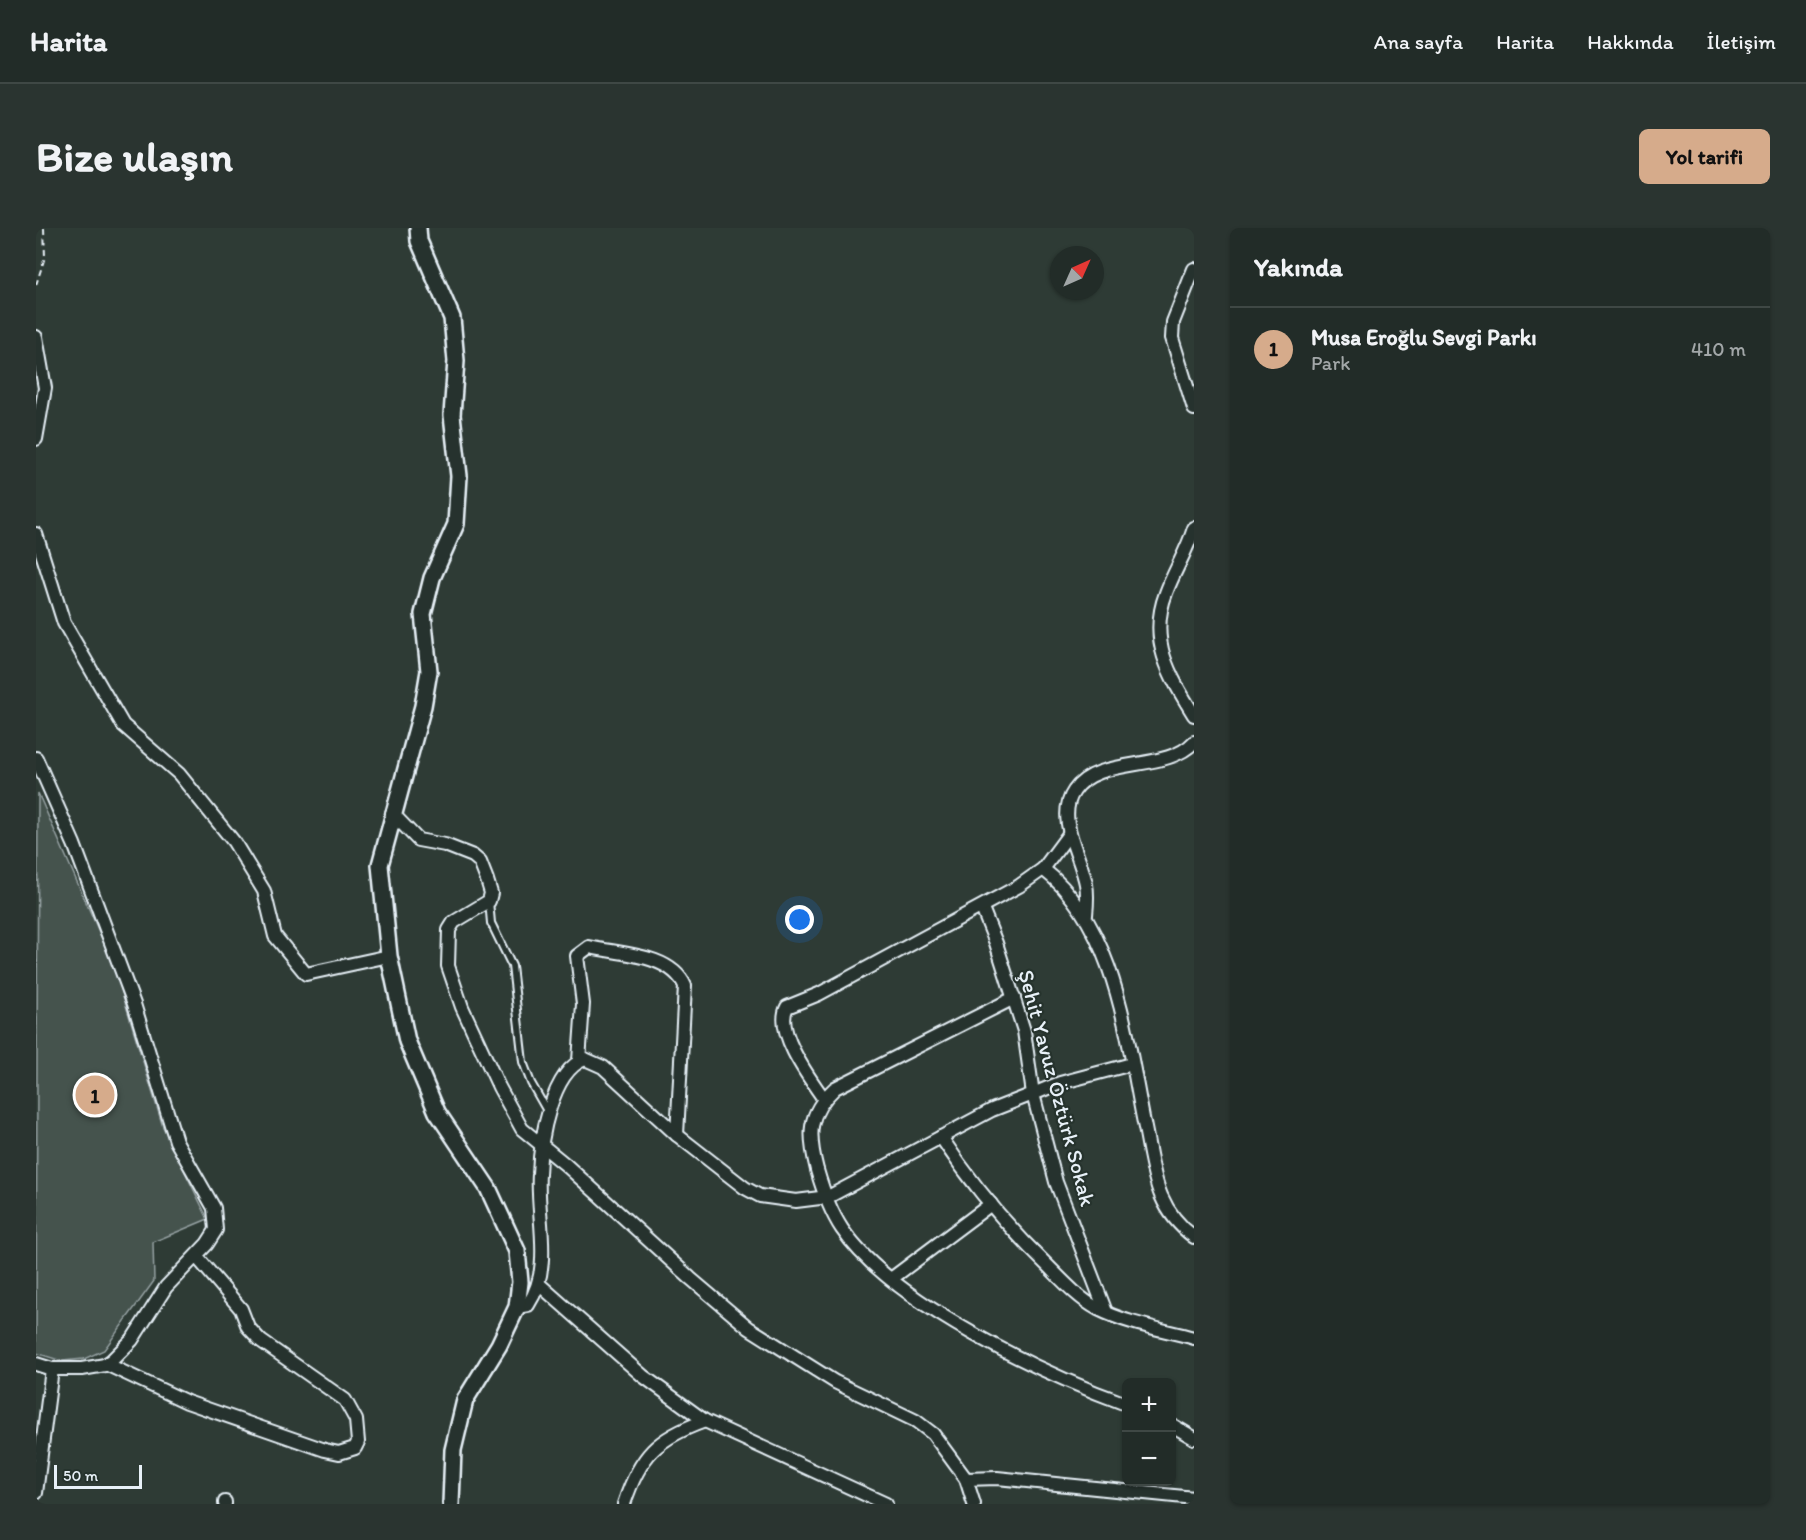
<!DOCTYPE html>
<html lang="tr">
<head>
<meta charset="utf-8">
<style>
	:root { --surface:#222c28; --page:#2a3430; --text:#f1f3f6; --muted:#a2a7a8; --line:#3f4845; --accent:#d6ab8b }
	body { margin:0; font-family:Itim,sans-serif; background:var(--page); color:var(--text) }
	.controls { position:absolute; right:18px; bottom:18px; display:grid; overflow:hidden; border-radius:9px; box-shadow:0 2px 4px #0004 }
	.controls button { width:54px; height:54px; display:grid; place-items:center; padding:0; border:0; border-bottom:2px solid var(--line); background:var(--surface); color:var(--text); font:30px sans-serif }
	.compass { position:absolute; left:1014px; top:18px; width:54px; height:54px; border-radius:50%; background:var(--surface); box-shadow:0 2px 4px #0004; rotate:45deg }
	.scale { position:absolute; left:18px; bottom:15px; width:88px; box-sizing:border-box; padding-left:6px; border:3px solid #e8f1f8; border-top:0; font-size:16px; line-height:21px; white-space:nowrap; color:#e8f1f8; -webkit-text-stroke:4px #26332d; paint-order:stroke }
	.you { position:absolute; left:764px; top:692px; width:21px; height:21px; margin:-15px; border:4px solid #fff; border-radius:50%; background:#1a73e8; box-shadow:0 0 0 9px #1a73e833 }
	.badge { display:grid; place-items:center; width:39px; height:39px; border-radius:50%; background:var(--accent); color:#111; font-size:20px; font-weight:700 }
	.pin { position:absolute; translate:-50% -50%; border:3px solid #fff; box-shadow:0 2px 6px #0006 }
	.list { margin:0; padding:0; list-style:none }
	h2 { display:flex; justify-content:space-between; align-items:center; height:78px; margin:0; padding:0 24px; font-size:26px }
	h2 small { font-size:20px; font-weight:400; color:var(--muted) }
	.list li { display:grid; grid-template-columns:39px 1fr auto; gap:18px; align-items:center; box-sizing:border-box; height:84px; padding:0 24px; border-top:2px solid var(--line) }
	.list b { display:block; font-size:22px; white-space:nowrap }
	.list p { margin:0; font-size:20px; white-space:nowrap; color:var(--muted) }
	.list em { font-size:20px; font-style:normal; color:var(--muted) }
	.map { position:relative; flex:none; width:1158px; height:1276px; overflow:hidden; border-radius:9px }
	header { display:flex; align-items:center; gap:36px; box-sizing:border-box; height:84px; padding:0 30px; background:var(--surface); border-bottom:2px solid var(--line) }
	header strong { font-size:28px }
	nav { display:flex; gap:33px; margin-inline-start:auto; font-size:21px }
	.intro { display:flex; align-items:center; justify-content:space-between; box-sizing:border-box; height:144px; padding:0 36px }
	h1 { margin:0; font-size:42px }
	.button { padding:15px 27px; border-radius:9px; background:var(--accent); color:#111; font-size:21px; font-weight:700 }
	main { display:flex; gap:36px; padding:0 36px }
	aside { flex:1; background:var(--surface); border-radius:9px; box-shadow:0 2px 4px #0004 }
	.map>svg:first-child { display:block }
</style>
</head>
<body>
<header>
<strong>Harita</strong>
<nav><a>Ana sayfa</a><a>Harita</a><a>Hakkında</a><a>İletişim</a></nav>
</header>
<div class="intro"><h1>Bize ulaşın</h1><a class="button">Yol tarifi</a></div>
<main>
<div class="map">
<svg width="1158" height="1276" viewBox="0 0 1158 1276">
	<rect width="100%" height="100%" fill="#2e3b35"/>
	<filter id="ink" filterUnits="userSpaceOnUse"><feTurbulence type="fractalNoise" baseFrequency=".0167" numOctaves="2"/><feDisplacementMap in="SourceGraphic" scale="12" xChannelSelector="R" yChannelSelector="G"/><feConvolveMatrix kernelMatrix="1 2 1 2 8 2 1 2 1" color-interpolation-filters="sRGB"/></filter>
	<g filter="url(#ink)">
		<path fill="#45524e" stroke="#96a2a3" stroke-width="1.5" d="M2,565L78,738L127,899L172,991L117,1014L118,1053L68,1122L48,1131L26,1133L0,1125Z"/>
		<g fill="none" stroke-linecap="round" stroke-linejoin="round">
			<g stroke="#e8f1f8" stroke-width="10">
				<path id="service" d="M453,673L455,695L476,738L487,834L495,855L511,883"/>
			</g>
			<g stroke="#e8f1f8" stroke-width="16">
				<g id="minor">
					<path d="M1158,41L1137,94L1136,110L1158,181"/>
					<path d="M0,109L9,160L0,211"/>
					<path d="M1158,300C1151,323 1138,343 1130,365C1112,412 1133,447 1158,487"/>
					<path d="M0,306L28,395L87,497L143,546L198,614L228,663L239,708L270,746L353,728"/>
					<path d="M0,530L38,616L98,776L140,913L178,980L180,1002L171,1016L130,1059L96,1112L76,1132L69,1137L46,1141H16"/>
					<path d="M356,585L382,612L409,617L437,628L444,634L451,652L455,665L453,673L418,694L413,702L412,738L426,779L463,859L486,901L530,937L654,1050L713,1100L799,1154L880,1193L897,1206L930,1251L938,1276"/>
					<path d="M1007,641C1081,698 1091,813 1109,900C1118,944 1119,980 1158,1009"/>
					<path d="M946,680L960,715L988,803L997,866L1020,954L1070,1084"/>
					<path d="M1050,687C1051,677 1052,666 1050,656C1045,628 1019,590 1038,563C1062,527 1130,545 1158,514"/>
					<path d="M978,770L799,860C771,886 772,907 781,942C787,963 794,983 806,1001C856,1075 1007,1146 1090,1176"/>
					<path d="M543,833L547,776L541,728L553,719C584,726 635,726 649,758L641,907"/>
					<path d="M788,871C774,851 738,803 751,779L783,766L983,658L1007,641L1033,606"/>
					<path d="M905,909C935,955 971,998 1010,1036C1026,1052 1042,1070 1062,1081C1092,1096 1125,1101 1158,1110"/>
					<path d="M855,1051L955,976"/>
					<path d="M504,1057L607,1148L669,1193L850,1276"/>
					<path d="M481,1079L492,1077C518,1038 500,989 503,946C504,913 515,843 549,831L567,839L641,907L709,960L724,968L760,973L792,969L956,882L997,866L1024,855L1096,836"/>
					<path d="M0,1136L16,1141L0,1265"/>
					<path d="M70,1136L151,1174L289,1222L303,1225L319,1220L322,1214L320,1192L309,1172L225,1113L212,1099L205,1081L160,1028"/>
					<path d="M1136,1197L1158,1210"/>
					<path d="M930,1251L961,1250L1158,1270"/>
					<path d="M189,1276V1274"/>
					<path d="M588,1276C604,1227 621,1210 669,1193"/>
				</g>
			</g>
			<g stroke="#e8f1f8" stroke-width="20">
				<path id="tertiary" d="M382,0L383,13L416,90L420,133L416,187L423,248L420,296L396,350L387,386L393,443L387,478L344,637L353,728L371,813L401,884L452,960L481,1023L484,1054L481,1079L463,1117L429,1172L417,1222L415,1276"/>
			</g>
			<path stroke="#e8f1f8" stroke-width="2" stroke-dasharray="6 4.5" stroke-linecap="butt" d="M0,57L9,29L8,0"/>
			<use href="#service" stroke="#26332d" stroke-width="6"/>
			<use href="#minor" stroke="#26332d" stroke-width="12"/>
			<use href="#tertiary" stroke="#26332d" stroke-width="15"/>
		</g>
	</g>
	<g text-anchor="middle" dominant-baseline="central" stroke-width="4.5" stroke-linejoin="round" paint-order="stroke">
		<g font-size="22" fill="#e8f1f8" stroke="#26332d">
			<text transform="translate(1021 860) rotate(75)">Şehit Yavuz Öztürk Sokak</text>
		</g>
	</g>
</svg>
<div class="controls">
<button>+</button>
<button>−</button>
</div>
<svg class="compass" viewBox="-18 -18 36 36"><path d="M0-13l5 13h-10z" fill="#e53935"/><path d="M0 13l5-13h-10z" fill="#a2a7a8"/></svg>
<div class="scale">50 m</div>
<div class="you"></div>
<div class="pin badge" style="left:59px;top:867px">1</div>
</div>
<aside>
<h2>Yakında<small></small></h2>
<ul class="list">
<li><span class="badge">1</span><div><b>Musa Eroğlu Sevgi Parkı</b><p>Park</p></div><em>410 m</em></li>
</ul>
</aside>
</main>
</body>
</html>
